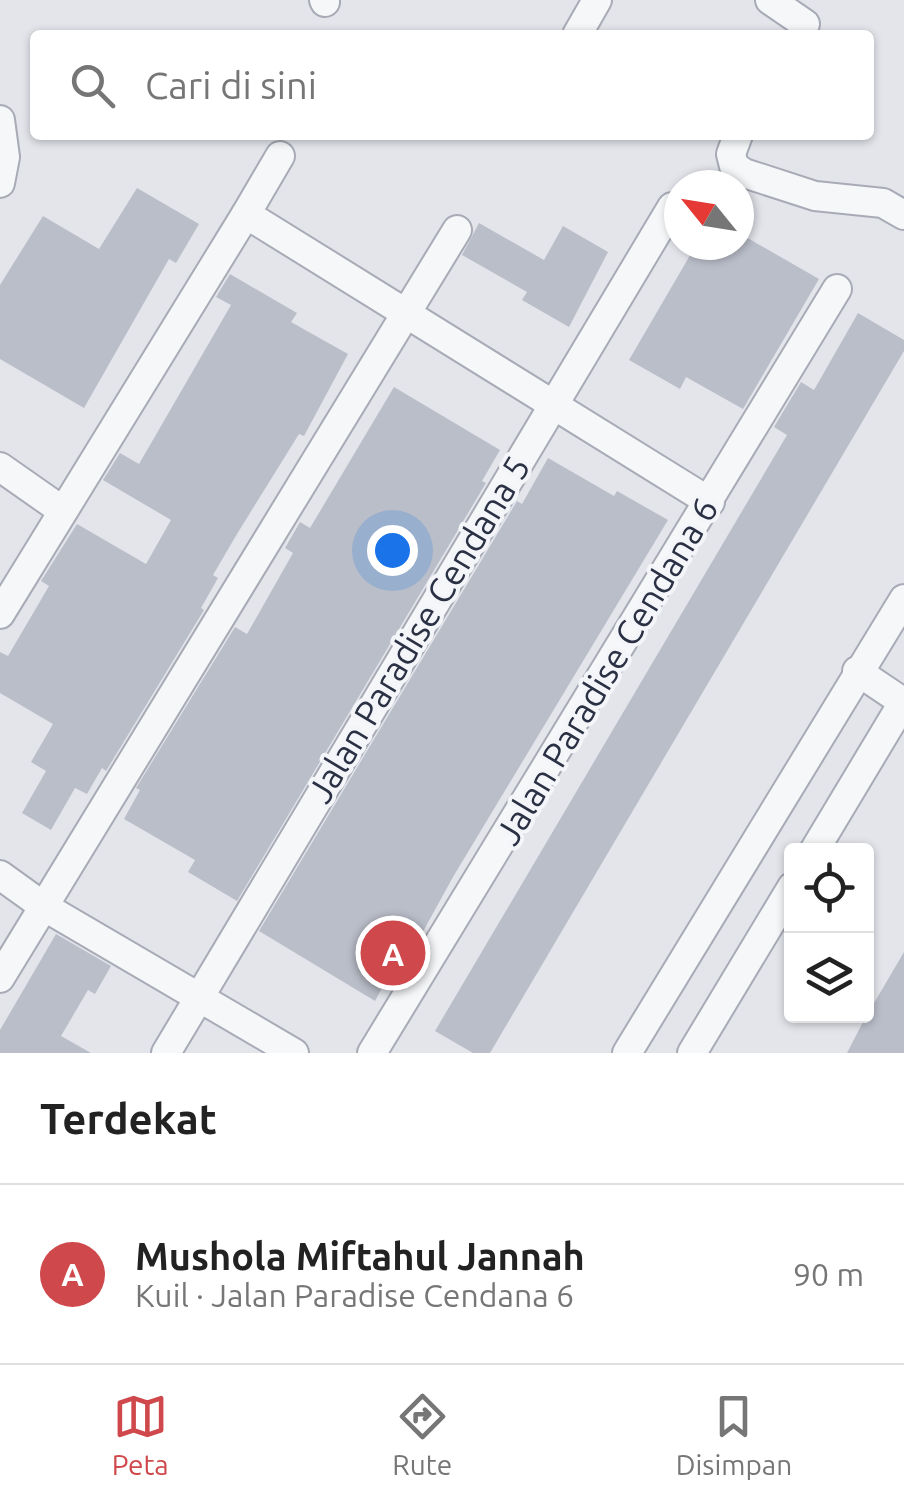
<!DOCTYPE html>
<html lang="id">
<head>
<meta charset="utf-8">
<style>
	:root { --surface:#fff; --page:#f6f6f6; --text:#222; --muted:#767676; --line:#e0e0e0; --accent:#cf494c }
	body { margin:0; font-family:Ubuntu,sans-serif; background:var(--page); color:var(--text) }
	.controls { position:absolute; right:30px; bottom:30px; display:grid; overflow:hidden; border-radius:10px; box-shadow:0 2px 8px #0004 }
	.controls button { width:90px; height:90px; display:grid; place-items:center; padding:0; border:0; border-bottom:2px solid var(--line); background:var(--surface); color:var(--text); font:50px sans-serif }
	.compass { position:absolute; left:664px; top:170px; width:90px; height:90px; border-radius:50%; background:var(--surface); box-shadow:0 2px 8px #0004; rotate:300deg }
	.you { position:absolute; left:392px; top:550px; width:35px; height:35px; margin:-25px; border:8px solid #fff; border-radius:50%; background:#1a73e8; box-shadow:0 0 0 15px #1a73e833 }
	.badge { display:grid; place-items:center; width:65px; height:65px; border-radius:50%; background:var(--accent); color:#fff; font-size:32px; font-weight:700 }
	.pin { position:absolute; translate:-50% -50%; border:5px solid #fff; box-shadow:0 2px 10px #0006 }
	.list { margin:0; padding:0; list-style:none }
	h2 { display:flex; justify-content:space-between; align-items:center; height:130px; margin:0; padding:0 40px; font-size:42px }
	h2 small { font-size:32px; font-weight:400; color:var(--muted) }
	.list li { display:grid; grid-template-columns:65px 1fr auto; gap:30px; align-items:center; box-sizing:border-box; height:180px; padding:0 40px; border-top:2px solid var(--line) }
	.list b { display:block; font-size:38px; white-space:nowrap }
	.list p { margin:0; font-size:32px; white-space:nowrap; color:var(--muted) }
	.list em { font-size:32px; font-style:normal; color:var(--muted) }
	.icon { flex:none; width:55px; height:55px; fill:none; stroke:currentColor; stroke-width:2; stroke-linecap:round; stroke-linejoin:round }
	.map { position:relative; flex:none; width:904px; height:1053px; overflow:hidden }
	.search { position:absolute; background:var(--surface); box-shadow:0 2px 8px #0004; left:30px; right:30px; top:30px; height:110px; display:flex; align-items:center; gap:25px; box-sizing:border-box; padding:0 35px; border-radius:10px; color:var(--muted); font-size:38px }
	.sheet { height:310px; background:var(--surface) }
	nav { display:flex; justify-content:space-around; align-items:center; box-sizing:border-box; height:140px; border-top:2px solid var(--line); background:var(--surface); font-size:28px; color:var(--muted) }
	nav a { display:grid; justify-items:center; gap:5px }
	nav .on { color:var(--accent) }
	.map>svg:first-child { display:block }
</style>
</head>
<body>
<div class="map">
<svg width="904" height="1053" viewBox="0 0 904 1053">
	<rect width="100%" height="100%" fill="#e3e5eb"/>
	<g fill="#babec9">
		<path d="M137,188L199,224L176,263L169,259L84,408L0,359V285L43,216L99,249Z"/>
		<path d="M479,223L544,260L563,226L608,252L569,327L522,300L527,292L462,255Z"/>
		<path d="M739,233L819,279L743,409L686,377L680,389L629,360L696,245H739Z"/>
		<path d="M230,274L297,313L291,322L348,354L304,436L299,434L237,534L213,575L218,578L201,608L204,610L106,771L102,768L87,794L75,788L51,830L22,813L46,771L31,762L53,724L0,693V652L8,656L49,586L41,581L77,524L146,564L171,520L103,480L120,453L139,464L231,305L216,297Z"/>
		<path d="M858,313L904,340V351L490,1053H473L435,1031L787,435L774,427L801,382L814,390Z"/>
		<path d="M394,387L500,450L482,481L486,483L237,901L188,872L195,860L124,819L140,790L136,788L235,627L247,634L293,553L285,548L300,522L310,528Z"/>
		<path d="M548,458L614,496L617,491L668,520L453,877L398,977L390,973L375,1001L259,931L517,501L522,504Z"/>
		<path d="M56,934L111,966L95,994L88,990L61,1036L91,1053H0V1030Z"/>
		<path d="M904,952V1053H847L863,1022Z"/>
	</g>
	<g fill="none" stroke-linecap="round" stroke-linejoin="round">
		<g stroke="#a8abb6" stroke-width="32">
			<g id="street">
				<path d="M324,0L325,2"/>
				<path d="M770,0L805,24"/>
				<path d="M577,35L597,0"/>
				<path d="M0,120L5,157L0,183"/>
				<path d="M738,135L731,154L734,166L744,173L815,196L883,203L904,215"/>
				<path d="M246,214L280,156"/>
				<path d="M0,467L60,509"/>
				<path d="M0,614L246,214L710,502"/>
				<path d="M857,671L903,702"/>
				<path d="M814,851L904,701"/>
				<path d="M0,875L43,906L294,1053"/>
				<path d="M0,978L457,230"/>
				<path d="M166,1053L672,207"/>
				<path d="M372,1053L837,289"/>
				<path d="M627,1053L904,599"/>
				<path d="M692,1053L792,887"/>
			</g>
		</g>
		<use href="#street" stroke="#f6f7f9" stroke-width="28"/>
	</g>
	<g text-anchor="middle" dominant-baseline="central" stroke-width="8" stroke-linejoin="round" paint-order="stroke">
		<g font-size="35" fill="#2b3144" stroke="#f3f5f8">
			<text transform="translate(418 629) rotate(-59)">Jalan Paradise Cendana 5</text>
			<text transform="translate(606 671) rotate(-59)">Jalan Paradise Cendana 6</text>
		</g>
	</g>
</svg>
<div class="controls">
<button><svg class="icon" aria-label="locate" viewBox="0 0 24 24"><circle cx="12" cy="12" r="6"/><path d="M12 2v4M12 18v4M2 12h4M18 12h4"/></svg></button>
<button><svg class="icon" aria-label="layers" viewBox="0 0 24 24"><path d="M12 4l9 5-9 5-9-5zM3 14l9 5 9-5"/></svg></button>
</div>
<svg class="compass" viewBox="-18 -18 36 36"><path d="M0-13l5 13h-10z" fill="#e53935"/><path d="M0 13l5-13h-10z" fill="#767676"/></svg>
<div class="you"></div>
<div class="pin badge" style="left:393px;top:953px">A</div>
<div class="search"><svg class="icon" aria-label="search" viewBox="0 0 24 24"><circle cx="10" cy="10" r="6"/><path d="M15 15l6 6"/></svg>Cari di sini</div>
</div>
<section class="sheet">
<h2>Terdekat<small></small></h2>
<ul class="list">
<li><span class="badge">A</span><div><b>Mushola Miftahul Jannah</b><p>Kuil · Jalan Paradise Cendana 6</p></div><em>90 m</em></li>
</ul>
</section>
<nav>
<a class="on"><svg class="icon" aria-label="map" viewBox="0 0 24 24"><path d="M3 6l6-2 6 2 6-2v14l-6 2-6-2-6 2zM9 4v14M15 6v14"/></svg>Peta</a>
<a><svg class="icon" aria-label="directions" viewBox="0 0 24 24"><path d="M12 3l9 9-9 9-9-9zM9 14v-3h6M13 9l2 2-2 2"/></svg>Rute</a>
<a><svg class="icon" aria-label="saved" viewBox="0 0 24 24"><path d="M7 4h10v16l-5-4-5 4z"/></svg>Disimpan</a>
</nav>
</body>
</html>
